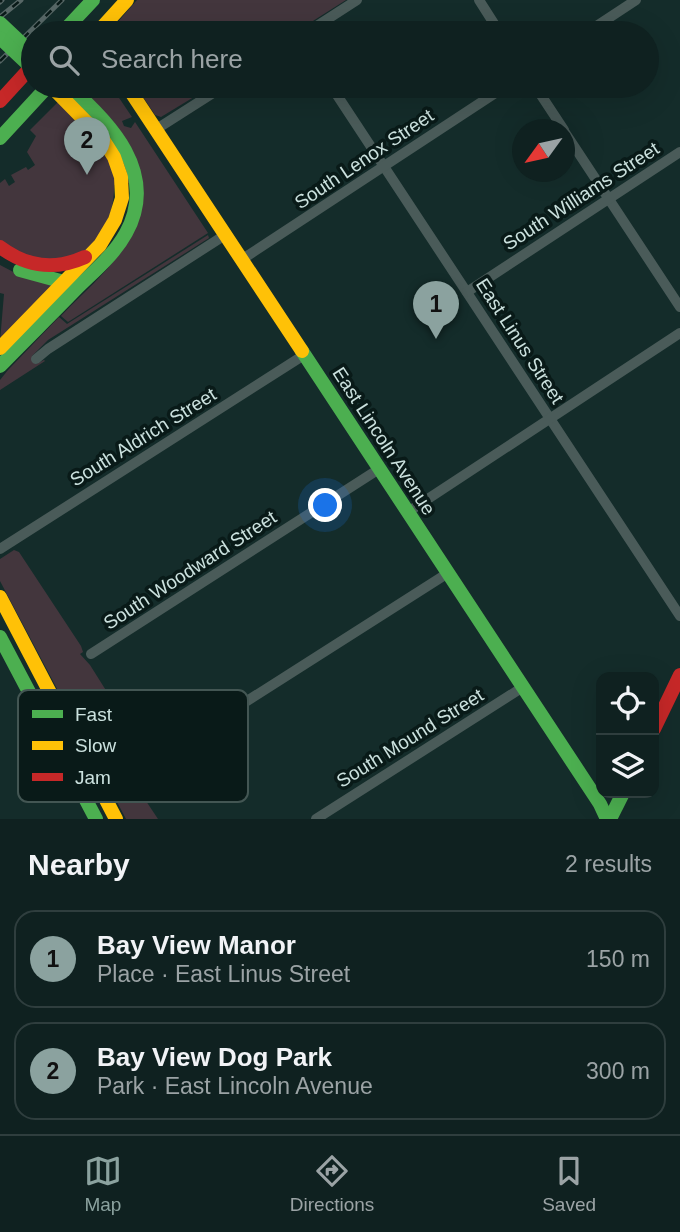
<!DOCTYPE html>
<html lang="en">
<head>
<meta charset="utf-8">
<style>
	:root { --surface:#0f2120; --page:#182929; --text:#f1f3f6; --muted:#9ba3a5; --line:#2f3e3e; --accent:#8ba29f }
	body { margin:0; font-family:Helvetica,sans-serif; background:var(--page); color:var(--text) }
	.controls { position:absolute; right:21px; bottom:21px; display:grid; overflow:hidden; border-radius:14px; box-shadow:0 7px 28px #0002 }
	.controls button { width:63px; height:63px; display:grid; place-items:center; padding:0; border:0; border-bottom:2px solid var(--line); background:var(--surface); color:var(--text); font:35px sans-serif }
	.compass { position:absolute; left:512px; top:119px; width:63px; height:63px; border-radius:50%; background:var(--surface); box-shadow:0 7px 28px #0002; rotate:237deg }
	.you { position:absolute; left:326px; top:506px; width:24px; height:24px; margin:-18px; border:5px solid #fff; border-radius:50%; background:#1a73e8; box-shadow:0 0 0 10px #1a73e833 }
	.badge { display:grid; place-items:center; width:46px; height:46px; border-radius:50%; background:var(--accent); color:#111; font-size:23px; font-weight:700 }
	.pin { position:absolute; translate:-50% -58px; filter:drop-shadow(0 2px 4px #0008) }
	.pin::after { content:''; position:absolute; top:37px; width:24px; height:21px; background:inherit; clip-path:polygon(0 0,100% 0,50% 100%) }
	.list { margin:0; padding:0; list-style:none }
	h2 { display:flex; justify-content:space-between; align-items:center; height:91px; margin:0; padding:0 28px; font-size:30px }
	h2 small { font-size:23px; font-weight:400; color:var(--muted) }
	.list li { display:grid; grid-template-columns:46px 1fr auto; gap:21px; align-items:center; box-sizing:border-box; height:98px; margin:0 14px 14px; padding:0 14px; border:2px solid var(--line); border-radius:21px }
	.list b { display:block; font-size:26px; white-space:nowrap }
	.list p { margin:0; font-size:23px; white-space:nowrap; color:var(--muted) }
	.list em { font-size:23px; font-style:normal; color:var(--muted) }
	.icon { flex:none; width:38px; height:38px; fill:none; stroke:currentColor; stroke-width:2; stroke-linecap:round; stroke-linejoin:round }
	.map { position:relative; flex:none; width:680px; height:819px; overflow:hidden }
	.search { position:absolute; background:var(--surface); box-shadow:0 7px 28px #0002; left:21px; right:21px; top:21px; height:77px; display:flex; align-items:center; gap:18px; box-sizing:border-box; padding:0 24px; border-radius:38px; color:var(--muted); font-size:26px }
	.sheet { height:315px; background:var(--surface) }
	nav { display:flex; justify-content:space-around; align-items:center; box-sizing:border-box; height:98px; border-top:2px solid var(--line); background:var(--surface); font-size:19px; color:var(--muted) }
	nav a { display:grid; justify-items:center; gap:4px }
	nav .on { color:var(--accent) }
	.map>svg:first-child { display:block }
</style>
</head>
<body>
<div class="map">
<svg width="680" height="819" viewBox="0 0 680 819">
	<rect width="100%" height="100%" fill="#142c2a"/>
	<g fill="#43363d">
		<path d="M137,0H346L294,33H108Z"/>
		<path d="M74,86H111L132,117L122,121L124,126L131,128L135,122L208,233L68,322L61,316C106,269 139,250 142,181L114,185C115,228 86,267 39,262C27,260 11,247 0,241V183L5,179L9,186L15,182L11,175L26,167L28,170L35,165L27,152L36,136L30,130Z"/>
		<path d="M136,86H212L161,117L155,115Z"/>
		<path d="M208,235L209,238L48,340L32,356L36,364L44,360L45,361L0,390V380L8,370L59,317L67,324Z"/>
		<path d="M0,265L21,276L53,285L0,341L4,294L0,293Z"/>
		<path d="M14,550L19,552L81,646L83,652L80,654L90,665L148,757L126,771L158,819H126L0,581V559Z"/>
	</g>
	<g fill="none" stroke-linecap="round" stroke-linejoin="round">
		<g stroke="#4a5b59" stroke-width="10">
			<path d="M479,0L500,33"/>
			<path d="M306,33L357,0"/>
			<path d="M586,33L636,0"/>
			<path d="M331,86L680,616"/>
			<path d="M535,86L564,130"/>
			<path d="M155,130L224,86"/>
			<path d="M564,131L680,307"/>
			<path d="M241,260L506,86"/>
			<path d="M467,292L680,152"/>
			<path d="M36,359L48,349L225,235"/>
			<path d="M408,512L680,333"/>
			<path d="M0,549L304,355"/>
			<path d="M91,654L379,469"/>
			<path d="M134,773L448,573"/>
			<path d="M316,819L523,687"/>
		</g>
		<g stroke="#4caf50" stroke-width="14">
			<path d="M62,33L93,0"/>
			<path d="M0,138L48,86"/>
			<path d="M20,270L64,282L72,281"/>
			<path d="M302,351L600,804L607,819"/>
			<path d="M0,366C25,340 51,315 76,289C93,272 114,255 126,233C159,173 110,122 68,86"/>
			<path d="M0,637L96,819"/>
			<path d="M610,819L623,793"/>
		</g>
		<g stroke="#ffc107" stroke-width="14">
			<path d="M97,33L127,0"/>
			<path d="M127,86L302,351"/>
			<path d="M0,348L100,245L115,220L122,198L121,177L114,157L102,138L51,86"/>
			<path d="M0,597L116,819"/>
		</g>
		<g stroke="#c62828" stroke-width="14">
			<path d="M0,101L33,65"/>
			<path d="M0,247C27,267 54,271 85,257"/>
			<path d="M654,729L680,675"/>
		</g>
		<g stroke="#576766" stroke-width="5">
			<g id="rail">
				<path d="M0,2L2,0"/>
				<path d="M0,17L21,0"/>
				<path d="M0,61L62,0"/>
			</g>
		</g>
		<use href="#rail" stroke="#091a18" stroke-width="2.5" stroke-dasharray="8" stroke-linecap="butt"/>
		<g stroke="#4caf50" stroke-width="14">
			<path d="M0,23L33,54"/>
			<path d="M0,38L33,69"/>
		</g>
	</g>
	<g text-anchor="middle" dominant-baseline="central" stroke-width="7" stroke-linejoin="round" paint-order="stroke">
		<g font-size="19" fill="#cbe1de" stroke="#091a18">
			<text transform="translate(364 159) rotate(-34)">South Lenox Street</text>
			<text transform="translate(581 196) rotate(-33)">South Williams Street</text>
			<text transform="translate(520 341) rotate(57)">East Linus Street</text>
			<text transform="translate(143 437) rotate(-32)">South Aldrich Street</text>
			<text transform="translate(384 441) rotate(57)">East Lincoln Avenue</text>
			<text transform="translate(190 570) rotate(-33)">South Woodward Street</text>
			<text transform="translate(410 738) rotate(-32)">South Mound Street</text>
		</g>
	</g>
	<rect x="18" y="690" width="230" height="112" rx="10" fill="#091a18" stroke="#435653" stroke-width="2"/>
	<rect x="32" y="710" width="31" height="8" fill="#4caf50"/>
	<rect x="32" y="741" width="31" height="9" fill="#ffc107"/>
	<rect x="32" y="773" width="31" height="8" fill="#c62828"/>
	<g font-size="19" fill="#cbe1de">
		<text x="75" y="721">Fast</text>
		<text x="75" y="752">Slow</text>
		<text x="75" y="784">Jam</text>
	</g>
</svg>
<div class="controls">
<button><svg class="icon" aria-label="locate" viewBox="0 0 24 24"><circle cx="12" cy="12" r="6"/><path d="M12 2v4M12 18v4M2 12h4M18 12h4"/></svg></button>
<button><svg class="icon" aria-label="layers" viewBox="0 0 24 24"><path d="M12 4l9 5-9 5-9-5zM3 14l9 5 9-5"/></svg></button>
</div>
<svg class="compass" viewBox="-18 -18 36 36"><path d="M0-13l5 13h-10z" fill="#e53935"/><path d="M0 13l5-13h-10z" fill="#9ba3a5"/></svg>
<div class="you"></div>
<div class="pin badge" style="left:436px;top:339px">1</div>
<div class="pin badge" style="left:87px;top:175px">2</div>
<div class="search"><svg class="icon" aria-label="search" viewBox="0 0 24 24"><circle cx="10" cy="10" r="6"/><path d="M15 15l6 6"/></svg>Search here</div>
</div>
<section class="sheet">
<h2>Nearby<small>2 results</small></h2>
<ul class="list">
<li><span class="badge">1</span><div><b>Bay View Manor</b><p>Place · East Linus Street</p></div><em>150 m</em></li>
<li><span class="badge">2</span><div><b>Bay View Dog Park</b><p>Park · East Lincoln Avenue</p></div><em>300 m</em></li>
</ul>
</section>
<nav>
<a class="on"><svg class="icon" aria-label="map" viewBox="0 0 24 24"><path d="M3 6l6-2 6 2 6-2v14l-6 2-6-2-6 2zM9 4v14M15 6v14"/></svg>Map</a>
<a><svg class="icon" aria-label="directions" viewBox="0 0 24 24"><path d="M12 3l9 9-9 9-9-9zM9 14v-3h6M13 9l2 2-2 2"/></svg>Directions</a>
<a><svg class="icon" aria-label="saved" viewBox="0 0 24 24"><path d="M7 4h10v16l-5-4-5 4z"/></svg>Saved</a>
</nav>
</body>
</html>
